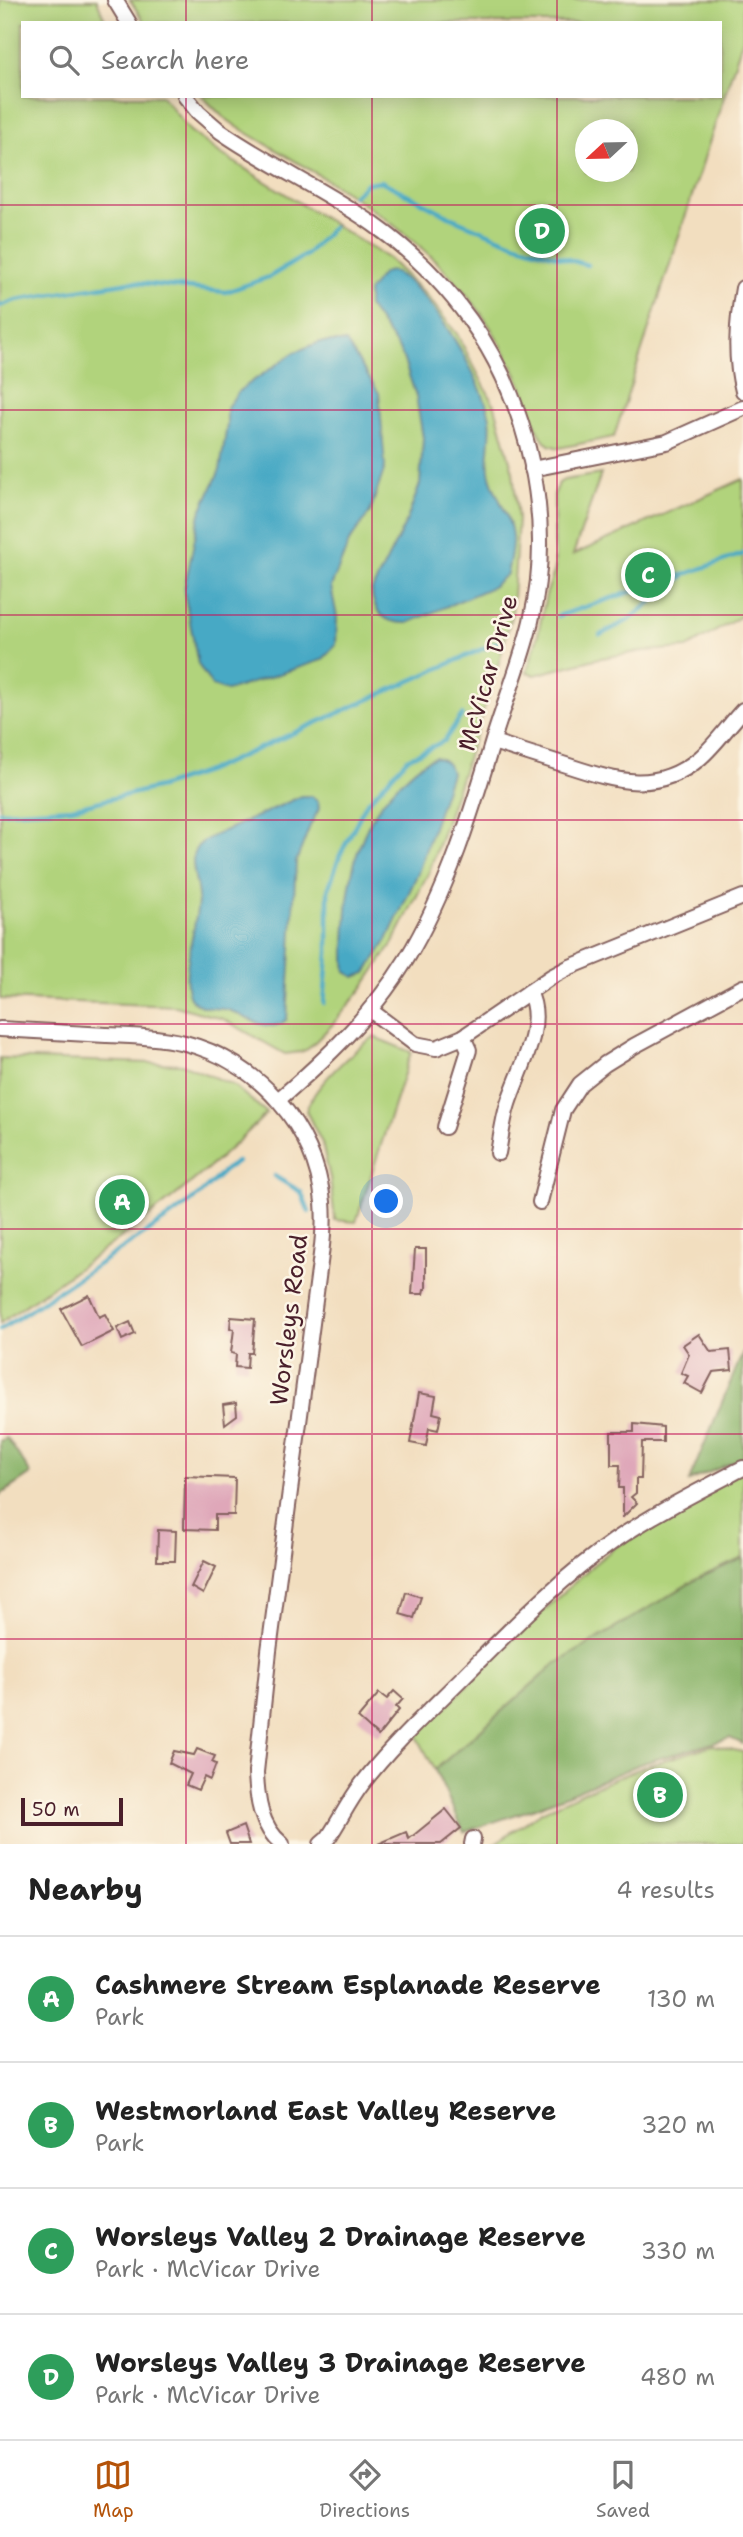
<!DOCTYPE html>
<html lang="en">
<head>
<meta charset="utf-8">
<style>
	:root { --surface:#fff; --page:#f2f2f2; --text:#222; --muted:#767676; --line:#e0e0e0; --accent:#b45309 }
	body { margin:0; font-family:"Shantell Sans",sans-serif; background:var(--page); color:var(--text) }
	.compass { position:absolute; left:575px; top:119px; width:63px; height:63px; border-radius:50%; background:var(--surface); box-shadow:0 4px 18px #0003; rotate:248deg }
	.scale { position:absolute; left:21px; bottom:18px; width:102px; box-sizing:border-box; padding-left:7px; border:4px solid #4a1f2b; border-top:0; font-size:19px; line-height:24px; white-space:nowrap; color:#4a1f2b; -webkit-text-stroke:5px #fcf5e5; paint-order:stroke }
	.you { position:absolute; left:387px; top:1202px; width:24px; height:24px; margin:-18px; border:5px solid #fff; border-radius:50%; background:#1a73e8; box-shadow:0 0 0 10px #1a73e833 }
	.badge { display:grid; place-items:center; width:46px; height:46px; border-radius:50%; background:var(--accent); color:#fff; font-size:23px; font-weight:700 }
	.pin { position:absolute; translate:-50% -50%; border:4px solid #fff; box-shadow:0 2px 7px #0006 }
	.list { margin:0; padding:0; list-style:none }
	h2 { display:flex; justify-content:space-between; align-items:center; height:91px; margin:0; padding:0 28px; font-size:30px }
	h2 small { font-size:23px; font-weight:400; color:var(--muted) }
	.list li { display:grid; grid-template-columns:46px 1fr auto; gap:21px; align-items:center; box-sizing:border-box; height:126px; padding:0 28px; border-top:2px solid var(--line) }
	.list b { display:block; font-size:26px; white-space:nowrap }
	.list p { margin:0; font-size:23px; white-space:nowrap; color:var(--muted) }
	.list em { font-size:23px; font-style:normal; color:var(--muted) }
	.icon { flex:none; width:38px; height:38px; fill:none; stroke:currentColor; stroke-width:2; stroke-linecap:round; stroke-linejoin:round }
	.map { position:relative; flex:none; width:743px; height:1844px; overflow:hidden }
	.search { position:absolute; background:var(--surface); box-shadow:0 4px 18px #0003; left:21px; right:21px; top:21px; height:77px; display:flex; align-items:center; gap:18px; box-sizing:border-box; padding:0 24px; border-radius:0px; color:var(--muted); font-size:26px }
	.sheet { height:595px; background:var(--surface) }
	nav { display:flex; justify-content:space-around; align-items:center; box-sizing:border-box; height:98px; border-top:2px solid var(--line); background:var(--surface); font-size:19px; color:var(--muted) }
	nav a { display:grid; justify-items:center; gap:4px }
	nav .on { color:var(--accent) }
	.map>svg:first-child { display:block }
</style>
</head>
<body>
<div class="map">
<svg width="743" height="1844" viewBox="0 0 743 1844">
	<rect width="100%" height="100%" fill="#fcf5e5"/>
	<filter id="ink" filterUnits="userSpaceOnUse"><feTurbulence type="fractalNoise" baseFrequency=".0143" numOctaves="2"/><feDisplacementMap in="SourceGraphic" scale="14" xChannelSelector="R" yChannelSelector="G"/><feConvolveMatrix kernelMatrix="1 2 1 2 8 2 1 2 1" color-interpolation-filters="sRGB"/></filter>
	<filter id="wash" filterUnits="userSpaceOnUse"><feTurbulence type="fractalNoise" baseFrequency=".00686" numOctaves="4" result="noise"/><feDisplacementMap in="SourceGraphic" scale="28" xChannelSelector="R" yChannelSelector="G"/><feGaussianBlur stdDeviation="1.57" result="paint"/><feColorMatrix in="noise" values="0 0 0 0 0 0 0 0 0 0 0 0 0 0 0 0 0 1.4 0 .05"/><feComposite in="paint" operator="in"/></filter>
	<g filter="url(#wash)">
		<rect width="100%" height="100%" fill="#f2debf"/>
		<g fill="#b1d37c" stroke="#7e7954" stroke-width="2" fill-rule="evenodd">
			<path d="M0,0H97L106,23H23V96H162L190,131L220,153L389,259L427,296L457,334L495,406L513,472L518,519L512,613L496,673L429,872L393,943L362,989L333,1024L308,1049L301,1052L285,1054L223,1019L176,1006L0,999Z"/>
			<path d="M130,0H743V38L614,437L559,448L549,445C534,432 532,410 525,393C514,368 502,345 487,322C426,230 331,183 239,128L222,116L202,96H720V23H145ZM586,130H628V172H586Z"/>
			<path d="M601,474L573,555L743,479V615L687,648L644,651L595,659L535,675L527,672L537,639L546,595L555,569L554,495L559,483L564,480Z"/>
			<path d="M374,1037L411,1052L356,1222L335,1220L330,1178L322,1143L306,1111C313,1087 353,1050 374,1037Z"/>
			<path d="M0,1058L182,1064L233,1085L267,1113C187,1195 93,1258 0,1323Z"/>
			<path d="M743,1469V1558L697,1579L554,1665L435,1770L417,1736L510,1642L593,1565L614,1548L660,1519L678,1512Z"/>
			<path d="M713,1745L743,1752V1844H494L541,1812L590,1789L643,1767Z"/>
		</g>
		<g fill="#8cb56c" stroke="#6b6a4c" stroke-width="2">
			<path d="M743,1352V1458L689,1481Z"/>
			<path d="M7,1438L31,1474L0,1495V1441Z"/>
			<path d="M743,1558V1744L730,1738L640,1764L538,1807L464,1832L435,1770L554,1665L697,1579Z"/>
		</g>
		<g fill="#46a9c5" stroke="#486478" stroke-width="2">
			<path d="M390,271C426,280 484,382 490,418C493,438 485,457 490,476C495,496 511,516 512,537C513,549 509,562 507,574L492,587L408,623C385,624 373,613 372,590L406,522L420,484L423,438L416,396L401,352L368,306V292L383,273Z"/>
			<path d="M320,342H346L379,393L385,467L370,512L349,542L331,587L337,617L336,645L322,660L227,691L212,686L198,664L184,591L200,513L220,470L227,425V407L240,390L295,352Z"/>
			<path d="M435,757C445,760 449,763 451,773L418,873L387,940L366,973L355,977L346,972C344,956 345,940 346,924C349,869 361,817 404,779C414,770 422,762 435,757Z"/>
			<path d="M302,796H312L318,802L319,809L310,826L296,862L287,1019C275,1031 261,1025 248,1019C241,1016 235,1012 228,1010C217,1008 200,1009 192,1000C177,984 198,922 198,900C199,883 185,856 200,844C209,836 223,832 233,827C256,817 279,806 302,796Z"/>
		</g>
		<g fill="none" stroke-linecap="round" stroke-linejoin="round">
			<g stroke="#46a9c5" stroke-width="4.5">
				<path d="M353,196L367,183L381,181L461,222L513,243L587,265"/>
				<path d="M0,306L16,300L130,282L226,292L269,277L306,255L333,227"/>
				<path d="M558,616L682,575"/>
				<path d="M600,635L629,620L686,574L743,554"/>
				<path d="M0,812L72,808L160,787L208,771L498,642"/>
				<path d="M324,1003L328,953V890L340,855L366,804L407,759L444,741L462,715"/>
				<path d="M274,1176L301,1192L309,1212"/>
				<path d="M0,1330L168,1218L199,1195L226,1169L237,1162"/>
			</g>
		</g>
		<g id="blocks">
			<g fill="#dfa7b9">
				<path d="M415,1249H426V1289H424L423,1294H412Z"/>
				<path d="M89,1295L99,1317L105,1314L114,1331L82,1347L61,1309Z"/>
				<path d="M231,1317L255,1319L252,1353H248L247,1368L235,1367L236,1354L231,1353L234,1329L230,1328Z"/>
				<path d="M130,1322L135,1334L122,1340L117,1328Z"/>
				<path d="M699,1334L711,1352L730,1350L732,1370L713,1372L702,1393L684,1383L688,1376L681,1373L689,1354L683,1345Z"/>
				<path d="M419,1393L436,1396L433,1413L441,1415L438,1430L429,1428L426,1446L410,1443Z"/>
				<path d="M236,1403L237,1415L225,1424L223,1405Z"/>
				<path d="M634,1424L663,1427V1442H642L641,1479H636V1493L631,1497L637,1503L623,1517V1488H619L620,1465H611V1432H634Z"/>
				<path d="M185,1476L235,1478L234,1515H215V1530L184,1529Z"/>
				<path d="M158,1530L176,1531L175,1561H157Z"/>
				<path d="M204,1561L216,1567L203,1594L191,1587Z"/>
				<path d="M406,1592L421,1597L414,1618L400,1614Z"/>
				<path d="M394,1691L403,1699L396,1707L399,1710L378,1736L358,1718L379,1693L387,1699Z"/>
				<path d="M197,1749L215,1756L212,1762L216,1764L210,1780L204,1777L198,1790L186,1785L191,1774L169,1763L174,1751L194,1755Z"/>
				<path d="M446,1809L461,1828L441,1844H378L406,1832L409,1839Z"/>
				<path d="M243,1826L249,1844H230L226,1833Z"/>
			</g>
		</g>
	</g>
	<g filter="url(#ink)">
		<use href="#blocks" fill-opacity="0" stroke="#85625f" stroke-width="2"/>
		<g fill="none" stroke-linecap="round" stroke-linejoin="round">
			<g stroke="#85625f" stroke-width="18">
				<g id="minor">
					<path d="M115,0L129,23"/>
					<path d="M185,96L198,112L220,131C269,165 324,190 373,224C410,250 443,282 470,320C529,403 555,520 531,621C522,659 507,696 495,734C472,811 448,891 406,960C372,1015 326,1059 278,1100"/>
					<path d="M743,288C737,322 734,357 743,391"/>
					<path d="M532,469L667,442L743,408"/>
					<path d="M493,742C518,750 544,758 569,766C618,782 657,794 700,758C716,744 729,725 743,710"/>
					<path d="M370,1010L415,1044L436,1048L463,1037L551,977L570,967L743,897"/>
					<path d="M0,1029C35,1031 71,1033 106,1035C132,1036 160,1037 185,1043C257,1061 316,1127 323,1202C325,1225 322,1248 319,1270L269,1651L256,1772C257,1799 260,1826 282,1844"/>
					<path d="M445,1127L469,1050L463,1037"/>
					<path d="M498,1153C501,1137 503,1119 508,1104C518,1071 547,1026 529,992"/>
					<path d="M540,1202L563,1110L580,1084L605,1064L634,1046L743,987"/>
					<path d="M321,1844L328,1838C340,1820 349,1801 362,1784C392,1745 429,1711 464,1676C511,1629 559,1579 614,1541C655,1513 699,1491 743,1468"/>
					<path d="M472,1844L473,1839"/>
				</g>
			</g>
			<use href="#minor" stroke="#fff" stroke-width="14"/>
		</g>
	</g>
	<path fill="none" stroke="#c2185b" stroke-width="2" stroke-opacity="0.55" d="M186,0V23M372,0V23M557,0V23M186,96V1844M372,96V1844M557,96V1844M0,205H743M0,410H743M0,615H743M0,820H743M0,1024H743M0,1229H743M0,1434H743M0,1639H743"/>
	<g text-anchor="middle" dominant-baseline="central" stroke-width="5" stroke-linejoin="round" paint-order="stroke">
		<g font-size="24" fill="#4a1f2b" stroke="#fcf5e5">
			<text transform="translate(488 673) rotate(-74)">McVicar Drive</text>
			<text transform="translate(289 1320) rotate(-83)">Worsleys Road</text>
		</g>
	</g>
</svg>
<svg class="compass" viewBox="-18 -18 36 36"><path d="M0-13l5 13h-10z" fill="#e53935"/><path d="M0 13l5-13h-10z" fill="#767676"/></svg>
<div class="scale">50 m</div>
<div class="you"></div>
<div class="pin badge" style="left:122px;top:1202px;background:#2e9e5b">A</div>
<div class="pin badge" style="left:660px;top:1795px;background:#2e9e5b">B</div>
<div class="pin badge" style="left:648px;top:575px;background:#2e9e5b">C</div>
<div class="pin badge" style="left:542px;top:231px;background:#2e9e5b">D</div>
<div class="search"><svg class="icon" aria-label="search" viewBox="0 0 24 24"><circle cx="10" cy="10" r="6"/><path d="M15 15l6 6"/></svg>Search here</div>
</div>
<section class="sheet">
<h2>Nearby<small>4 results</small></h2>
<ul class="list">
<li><span class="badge" style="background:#2e9e5b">A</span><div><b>Cashmere Stream Esplanade Reserve</b><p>Park</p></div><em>130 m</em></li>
<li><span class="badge" style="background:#2e9e5b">B</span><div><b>Westmorland East Valley Reserve</b><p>Park</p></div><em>320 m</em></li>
<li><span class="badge" style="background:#2e9e5b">C</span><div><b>Worsleys Valley 2 Drainage Reserve</b><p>Park · McVicar Drive</p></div><em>330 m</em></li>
<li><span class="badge" style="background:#2e9e5b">D</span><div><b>Worsleys Valley 3 Drainage Reserve</b><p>Park · McVicar Drive</p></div><em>480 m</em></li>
</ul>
</section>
<nav>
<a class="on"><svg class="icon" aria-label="map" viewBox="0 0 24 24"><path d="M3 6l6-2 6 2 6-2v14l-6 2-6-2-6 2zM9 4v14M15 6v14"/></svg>Map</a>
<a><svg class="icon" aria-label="directions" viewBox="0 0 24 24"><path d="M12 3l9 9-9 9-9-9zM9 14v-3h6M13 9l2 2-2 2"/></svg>Directions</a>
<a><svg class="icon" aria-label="saved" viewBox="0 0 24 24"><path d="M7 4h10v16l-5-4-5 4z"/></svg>Saved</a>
</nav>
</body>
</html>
